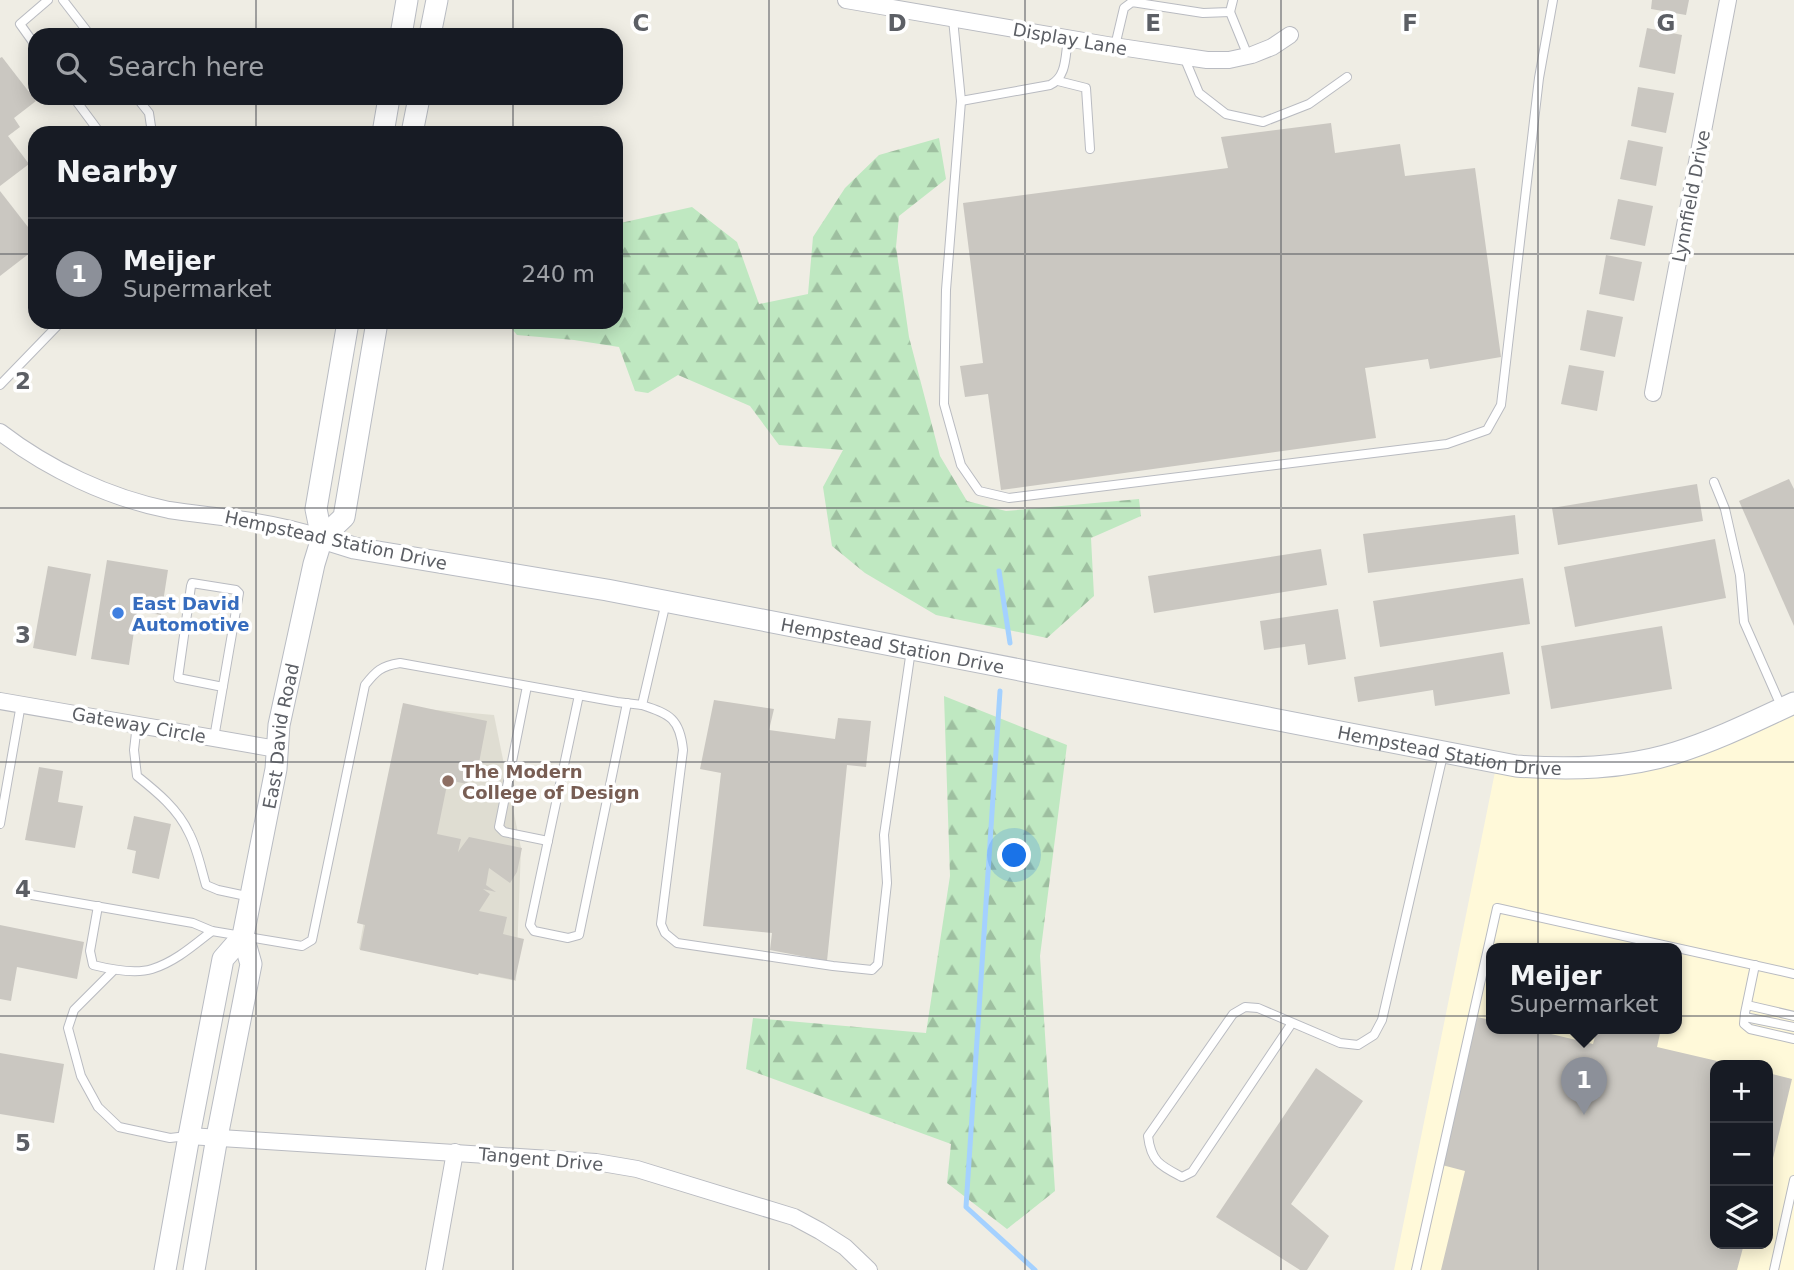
<!DOCTYPE html>
<html lang="en">
<head>
<meta charset="utf-8">
<style>
	:root { --surface:#171b24; --page:#20242c; --text:#f1f3f6; --muted:#9ea1a6; --line:#363941; --accent:#8c9099 }
	body { margin:0; font-family:"DejaVu Sans",sans-serif; background:var(--page); color:var(--text) }
	.controls { position:absolute; right:21px; bottom:21px; display:grid; overflow:hidden; border-radius:14px; box-shadow:0 4px 18px #0003 }
	.controls button { width:63px; height:63px; display:grid; place-items:center; padding:0; border:0; border-bottom:2px solid var(--line); background:var(--surface); color:var(--text); font:35px sans-serif }
	.you { position:absolute; left:1015px; top:856px; width:24px; height:24px; margin:-18px; border:5px solid #fff; border-radius:50%; background:#1a73e8; box-shadow:0 0 0 10px #1a73e833 }
	.badge { display:grid; place-items:center; width:46px; height:46px; border-radius:50%; background:var(--accent); color:#fff; font-size:23px; font-weight:700 }
	.pin { position:absolute; translate:-50% -58px; filter:drop-shadow(0 2px 4px #0008) }
	.pin::after { content:''; position:absolute; top:37px; width:24px; height:21px; background:inherit; clip-path:polygon(0 0,100% 0,50% 100%) }
	.popup { position:absolute; left:1486px; top:943px; width:196px; height:91px; box-sizing:border-box; display:grid; place-content:center; border-radius:14px; background:var(--surface); filter:drop-shadow(0 2px 5px #0005); font-size:23px; white-space:nowrap; color:var(--muted) }
	.popup b { font-size:26px; color:var(--text) }
	.popup::after { content:''; position:absolute; left:50%; top:100%; margin-left:-14px; border:14px solid transparent; border-top-color:var(--surface) }
	.list { margin:0; padding:0; list-style:none }
	h2 { display:flex; justify-content:space-between; align-items:center; height:91px; margin:0; padding:0 28px; font-size:30px }
	h2 small { font-size:23px; font-weight:400; color:var(--muted) }
	.list li { display:grid; grid-template-columns:46px 1fr auto; gap:21px; align-items:center; box-sizing:border-box; height:112px; padding:0 28px; border-top:2px solid var(--line) }
	.list b { display:block; font-size:26px; white-space:nowrap }
	.list p { margin:0; font-size:23px; white-space:nowrap; color:var(--muted) }
	.list em { font-size:23px; font-style:normal; color:var(--muted) }
	.icon { flex:none; width:38px; height:38px; fill:none; stroke:currentColor; stroke-width:2; stroke-linecap:round; stroke-linejoin:round }
	.map { position:relative; flex:none; width:1794px; height:1270px; overflow:hidden }
	.search { position:absolute; background:var(--surface); box-shadow:0 4px 18px #0003; left:28px; top:28px; width:595px; height:77px; display:flex; align-items:center; gap:18px; box-sizing:border-box; padding:0 24px; border-radius:21px; color:var(--muted); font-size:26px }
	.panel { position:absolute; background:var(--surface); box-shadow:0 4px 18px #0003; left:28px; top:126px; width:595px; height:203px; border-radius:21px }
	.map>svg:first-child { display:block }
</style>
</head>
<body>
<div class="map">
<svg width="1794" height="1270" viewBox="0 0 1794 1270">
	<defs>
		<pattern id="forest-firs" width="22" height="20" patternUnits="userSpaceOnUse" patternTransform="scale(1.75)"><rect width="22" height="20" fill="#bfe8c1"/><path d="M5 1l3.5 6h-7zM16 11l3.5 6h-7z" fill="#9ebfa0"/></pattern>
	</defs>
	<rect width="100%" height="100%" fill="#efede4"/>
	<path fill="#fff9d9" fill-rule="evenodd" d="M1794,703V1270H1394L1497,762L1597,768ZM1491,949H1677V1029H1491ZM1715,1065H1768V1244H1715Z"/>
	<path fill="#dfddd2" d="M402,707L494,715L521,848L516,981L359,949Z"/>
	<g fill="url(#forest-firs)">
		<path d="M939,138L946,179L899,216L896,247L909,337L940,456L967,501L1006,511L1139,499L1141,516L1091,538L1094,596L1047,638L936,615L865,573L832,546L823,487L843,450L779,445L750,406L678,375L648,393L635,391L619,347L574,340L517,335L506,322H616V224L692,207L737,242L759,304L808,294L813,237L845,188L879,155Z"/>
		<path d="M944,696L1067,745L1040,956L1055,1191L1007,1229L947,1183L951,1144L746,1069L753,1018L926,1033L950,876Z"/>
	</g>
	<g fill="none" stroke-linecap="round" stroke-linejoin="round">
		<g stroke="#a4d1ff" stroke-width="5">
			<path d="M999,571L1010,643"/>
			<path d="M1000,691L966,1207L1035,1270"/>
		</g>
	</g>
	<g fill="#cac7c1">
		<path d="M1652,0H1689L1686,15L1651,9Z"/>
		<path d="M1647,28L1682,35L1675,74L1639,67Z"/>
		<path d="M2,57L36,101L14,118L20,127L8,136L29,164L0,186V58Z"/>
		<path d="M1638,87L1674,93L1666,133L1631,126Z"/>
		<path d="M1331,123L1335,153L1400,144L1405,176L1475,168L1501,357L1430,369L1428,359L1365,368L1376,438L1001,490L988,394L965,397L960,366L983,363L963,203L1228,168L1221,137Z"/>
		<path d="M1628,140L1663,147L1656,186L1620,179Z"/>
		<path d="M0,191L35,236V249L0,276Z"/>
		<path d="M1618,199L1653,206L1645,246L1610,239Z"/>
		<path d="M1606,255L1642,262L1634,301L1599,294Z"/>
		<path d="M1587,310L1623,317L1615,357L1580,350Z"/>
		<path d="M1569,365L1604,371L1597,411L1561,404Z"/>
		<path d="M1789,479L1794,489V626L1739,501Z"/>
		<path d="M1697,484L1703,521L1558,545L1552,508Z"/>
		<path d="M1515,515L1519,554L1368,573L1363,534Z"/>
		<path d="M1715,539L1726,598L1575,627L1564,567Z"/>
		<path d="M1321,549L1327,585L1154,613L1148,576Z"/>
		<path d="M107,560L168,570L161,615L137,611L129,665L91,659Z"/>
		<path d="M48,566L91,574L76,656L33,648Z"/>
		<path d="M1523,578L1530,624L1380,647L1373,601Z"/>
		<path d="M1338,609L1346,659L1308,665L1305,644L1264,650L1260,621Z"/>
		<path d="M1662,626L1672,689L1551,709L1541,646Z"/>
		<path d="M1503,652L1510,694L1435,706L1433,690L1358,702L1354,677Z"/>
		<path d="M714,700L774,709L769,730L835,739L838,718L871,721L866,767L847,765L827,961L770,950L772,933L703,926L721,773L700,769Z"/>
		<path d="M403,703L487,721L478,768L471,766L467,784L448,780L437,834L461,839L458,852L469,837L522,848L517,872L510,883L489,868L486,885L496,892L483,889L490,894L479,911L507,917L503,934L524,939L515,980L479,973L478,975L360,950L365,925L357,923Z"/>
		<path d="M39,767L63,771L58,802L83,806L75,848L25,840Z"/>
		<path d="M134,816L171,824L159,879L132,873L136,851L127,849Z"/>
		<path d="M0,925L84,942L77,979L17,967L11,1001L0,999Z"/>
		<path d="M1477,1017L1491,1020V1029H1530L1593,1044L1597,1029H1661L1657,1047L1730,1064L1715,1065V1244H1744L1737,1270H1441L1465,1171L1442,1165Z"/>
		<path d="M0,1053L64,1064L54,1123L0,1114Z"/>
		<path d="M1316,1068L1363,1101L1291,1204L1329,1236L1307,1270H1300L1216,1217Z"/>
		<path d="M1768,1073L1792,1079L1769,1175H1768Z"/>
	</g>
	<g fill="none" stroke-linecap="round" stroke-linejoin="round">
		<g stroke="#b9bbc1" stroke-width="10">
			<g id="lane">
				<path d="M63,0L90,35"/>
				<path d="M1230,12L1248,56"/>
				<path d="M953,19L961,101L1050,85C1067,77 1065,56 1068,39"/>
				<path d="M35,45L20,24L48,0"/>
				<path d="M1115,46L1124,8L1132,2L1203,13L1230,12L1233,0"/>
				<path d="M1184,57L1199,93L1226,114L1263,122L1309,104L1347,77"/>
				<path d="M1058,81L1086,88L1090,149"/>
				<path d="M74,98L100,133"/>
				<path d="M137,98L149,113L152,133"/>
				<path d="M961,101L946,290L944,404L961,465L979,491L1009,498L1447,444L1487,430L1501,405L1539,78L1553,0"/>
				<path d="M0,385L61,322"/>
				<path d="M1714,482L1725,509L1740,575L1744,622L1781,706"/>
				<path d="M666,602L642,705C670,714 680,719 683,750L661,924L665,933L677,943L833,966L872,970L878,964L887,883L884,835L911,650"/>
				<path d="M527,686L499,827L504,832L548,841"/>
				<path d="M579,695L530,925L534,931L568,938L579,935L627,703"/>
				<path d="M137,724L134,750L137,776C157,792 178,809 189,833C197,848 201,868 206,885L218,890L251,897"/>
				<path d="M214,738L239,593L236,590L192,583L191,586L178,678L223,687"/>
				<path d="M0,824L21,704"/>
				<path d="M26,894L193,923L212,931L302,946L312,940L365,685C376,671 381,666 400,663L617,702L642,705"/>
				<path d="M98,906L90,951L93,965C109,969 136,974 152,969C175,962 194,945 212,931"/>
				<path d="M1755,965L1745,1013L1744,1024L1750,1029L1794,1039"/>
				<path d="M114,970L74,1010L68,1028L81,1076L98,1107L119,1127L170,1138L187,1136"/>
				<path d="M1747,1005L1794,1016"/>
				<path d="M1745,1017L1794,1027"/>
				<path d="M1292,1023L1192,1172L1182,1177C1161,1166 1151,1162 1148,1136L1233,1014L1245,1007L1258,1008L1340,1043L1358,1045L1374,1035L1382,1020L1443,755"/>
				<path d="M1416,1270L1497,908L1794,974"/>
				<path d="M1774,1270L1794,1180"/>
			</g>
		</g>
		<g stroke="#b9bbc1" stroke-width="18">
			<g id="street">
				<path d="M846,0L1107,45L1207,60H1229L1252,55L1272,47L1290,35"/>
				<path d="M1653,393L1728,0"/>
				<path d="M0,432C48,469 109,498 169,510C194,514 219,516 244,520C270,524 296,529 322,538"/>
				<path d="M0,701L277,749"/>
				<path d="M189,1136L596,1162L637,1169L794,1217L820,1231L845,1247L869,1270"/>
				<path d="M434,1270L455,1152"/>
			</g>
		</g>
		<g stroke="#b9bcc3" stroke-width="23">
			<g id="secondary">
				<path d="M401,35L407,0"/>
				<path d="M430,35L437,0"/>
				<path d="M383,133L389,98"/>
				<path d="M412,133L419,98"/>
				<path id="s1" d="M322,538L354,548L607,590L1516,766C1570,770 1624,769 1675,753C1717,740 1755,721 1794,703"/>
				<path d="M322,538L316,509L348,322"/>
				<path d="M165,1270L189,1136L223,959L243,936"/>
				<path id="s2" d="M194,1270L217,1137L251,964L243,936L276,769L279,725L314,564L322,538L344,517L377,322"/>
			</g>
		</g>
		<use href="#lane" stroke="#fff" stroke-width="8"/>
		<use href="#street" stroke="#fff" stroke-width="16"/>
		<use href="#secondary" stroke="#fff" stroke-width="21"/>
	</g>
	<path fill="none" stroke="#5c5f65" stroke-width="2" stroke-opacity="0.55" d="M256,0V35M513,0V35M769,0V1270M1025,0V1270M1281,0V1270M1538,0V1270M256,98V133M513,98V133M0,254H35M616,254H1794M256,322V1270M513,322V1270M0,508H1794M0,762H1794M0,1016H1794"/>
	<circle fill="#3f7fe0" stroke="#fff" stroke-width="2.5" cx="118" cy="613" r="7"/>
	<circle fill="#8d6e63" stroke="#fff" stroke-width="2.5" cx="448" cy="781" r="7"/>
	<g text-anchor="middle" dominant-baseline="central" stroke-width="7" stroke-linejoin="round" paint-order="stroke">
		<g font-size="18" fill="#5c5f65" stroke="#fff">
			<text transform="translate(1070 39) rotate(10)">Display Lane</text>
			<text transform="translate(1691 196) rotate(-79)">Lynnfield Drive</text>
			<text transform="translate(336 540) rotate(12)">Hempstead Station Drive</text>
			<text stroke="none"><textPath href="#s1" startOffset="581">Hempstead Station Drive</textPath></text>
			<text transform="translate(139 725) rotate(10)">Gateway Circle</text>
			<text stroke="none"><textPath href="#s2" startOffset="544">East David Road</textPath></text>
			<text stroke="none"><textPath href="#s1" startOffset="1148">Hempstead Station Drive</textPath></text>
			<text transform="translate(541 1159) rotate(5)">Tangent Drive</text>
		</g>
		<g font-size="18" font-weight="bold" fill="#366cbe" stroke="#fff" text-anchor="start">
			<text x="132" y="603">East David<tspan x="132" dy="21">Automotive</tspan></text>
		</g>
		<g font-size="18" font-weight="bold" fill="#785e54" stroke="#fff" text-anchor="start">
			<text x="462" y="771">The Modern<tspan x="462" dy="21">College of Design</tspan></text>
		</g>
	</g>
	<g font-size="23" text-anchor="middle" font-weight="bold" fill="#5c5f65" stroke="#fff" stroke-width="7" stroke-linejoin="round" paint-order="stroke">
		<text x="641" y="31">C</text>
		<text x="897" y="31">D</text>
		<text x="1153" y="31">E</text>
		<text x="1410" y="31">F</text>
		<text x="1666" y="31">G</text>
		<text x="23" y="389">2</text>
		<text x="23" y="643">3</text>
		<text x="23" y="897">4</text>
		<text x="23" y="1151">5</text>
	</g>
</svg>
<div class="controls">
<button>+</button>
<button>−</button>
<button><svg class="icon" aria-label="layers" viewBox="0 0 24 24"><path d="M12 4l9 5-9 5-9-5zM3 14l9 5 9-5"/></svg></button>
</div>
<div class="you"></div>
<div class="pin badge" style="left:1584px;top:1115px">1</div>
<div class="popup"><b>Meijer</b>Supermarket</div>
<div class="search"><svg class="icon" aria-label="search" viewBox="0 0 24 24"><circle cx="10" cy="10" r="6"/><path d="M15 15l6 6"/></svg>Search here</div>
<section class="panel">
<h2>Nearby<small></small></h2>
<ul class="list">
<li><span class="badge">1</span><div><b>Meijer</b><p>Supermarket</p></div><em>240 m</em></li>
</ul>
</section>
</div>
</body>
</html>
